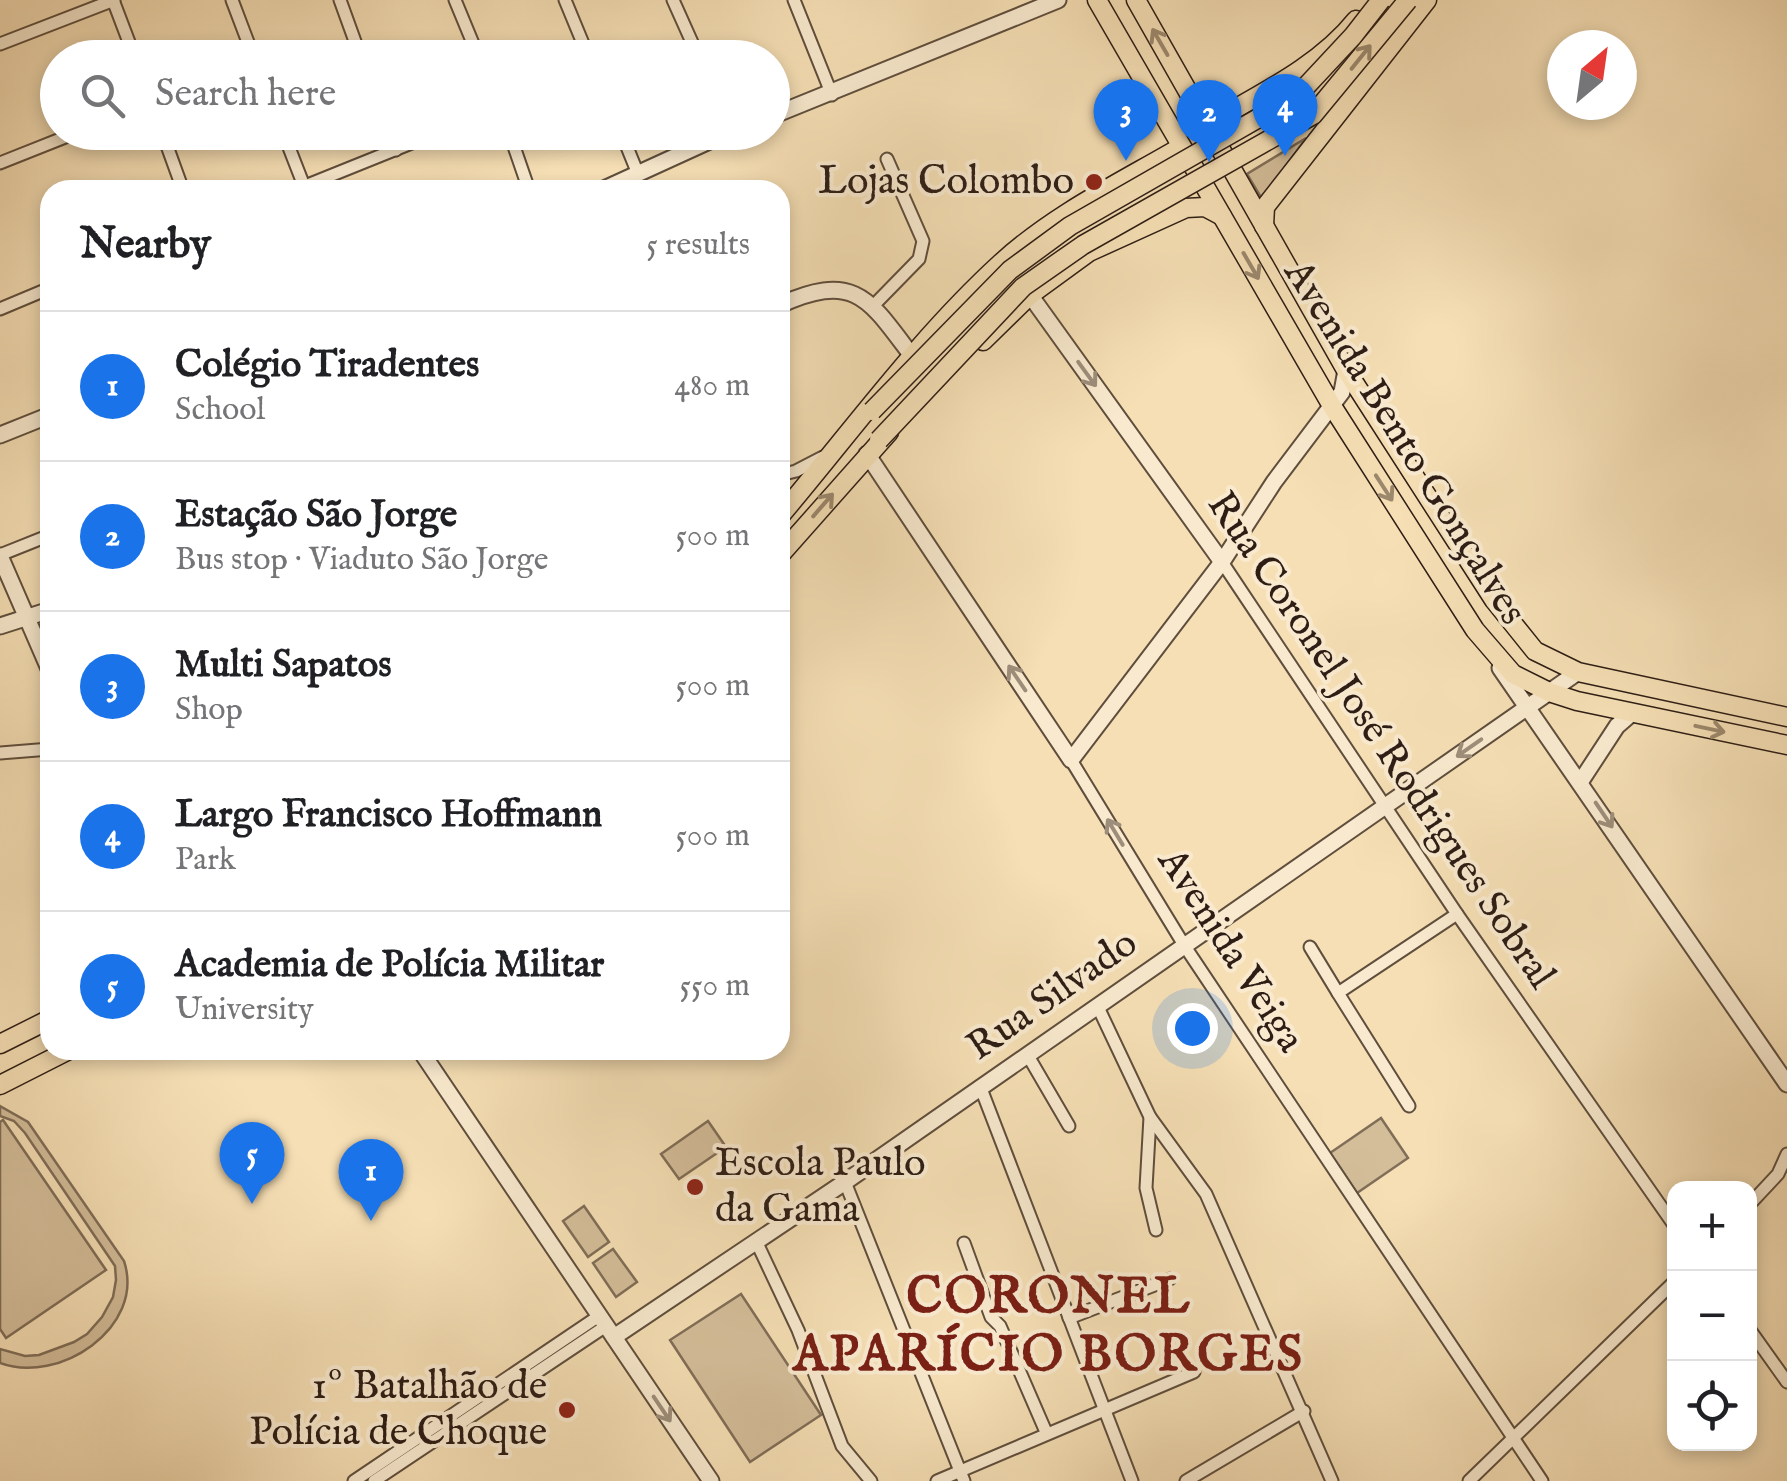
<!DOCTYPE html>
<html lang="en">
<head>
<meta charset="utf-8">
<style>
	:root { --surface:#fff; --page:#f2f2f2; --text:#202124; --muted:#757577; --line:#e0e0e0; --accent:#1a73e8 }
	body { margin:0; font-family:"IM FELL English",serif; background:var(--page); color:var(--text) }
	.controls { position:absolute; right:30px; bottom:30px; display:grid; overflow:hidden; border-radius:20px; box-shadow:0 5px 15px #0003 }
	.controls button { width:90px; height:90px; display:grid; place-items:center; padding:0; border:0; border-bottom:2px solid var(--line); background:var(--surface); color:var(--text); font:50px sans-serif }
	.compass { position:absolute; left:1547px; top:30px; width:90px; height:90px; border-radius:50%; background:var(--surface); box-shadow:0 5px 15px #0003; rotate:29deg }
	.you { position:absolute; left:1192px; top:1028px; width:35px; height:35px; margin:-25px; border:8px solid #fff; border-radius:50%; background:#1a73e8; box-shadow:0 0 0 15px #1a73e833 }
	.badge { display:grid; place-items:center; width:65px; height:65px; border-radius:50%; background:var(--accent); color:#fff; font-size:32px; font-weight:700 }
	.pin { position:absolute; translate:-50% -82px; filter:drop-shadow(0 2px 5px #0008) }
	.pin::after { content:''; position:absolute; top:52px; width:35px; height:30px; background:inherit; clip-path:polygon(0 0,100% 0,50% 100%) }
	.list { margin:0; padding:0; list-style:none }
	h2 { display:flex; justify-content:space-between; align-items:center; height:130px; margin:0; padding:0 40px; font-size:42px }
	h2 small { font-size:32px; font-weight:400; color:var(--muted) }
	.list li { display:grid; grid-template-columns:65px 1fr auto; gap:30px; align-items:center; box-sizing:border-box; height:150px; padding:0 40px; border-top:2px solid var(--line) }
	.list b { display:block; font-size:38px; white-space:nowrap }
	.list p { margin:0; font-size:32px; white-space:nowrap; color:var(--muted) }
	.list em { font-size:32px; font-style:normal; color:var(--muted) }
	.icon { flex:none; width:55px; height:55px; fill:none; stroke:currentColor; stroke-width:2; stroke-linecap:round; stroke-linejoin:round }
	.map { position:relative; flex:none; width:1787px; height:1481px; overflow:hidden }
	.search { position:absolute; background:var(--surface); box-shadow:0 5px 15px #0003; left:40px; top:40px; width:750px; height:110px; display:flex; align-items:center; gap:25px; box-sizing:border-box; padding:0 35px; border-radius:55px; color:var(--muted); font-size:38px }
	.panel { position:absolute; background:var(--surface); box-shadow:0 5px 15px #0003; left:40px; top:180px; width:750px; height:880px; border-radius:30px }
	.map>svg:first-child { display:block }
</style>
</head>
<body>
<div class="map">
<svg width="1787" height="1481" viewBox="0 0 1787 1481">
	<rect width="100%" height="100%" fill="#f6dfb5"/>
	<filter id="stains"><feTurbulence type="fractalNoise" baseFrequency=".002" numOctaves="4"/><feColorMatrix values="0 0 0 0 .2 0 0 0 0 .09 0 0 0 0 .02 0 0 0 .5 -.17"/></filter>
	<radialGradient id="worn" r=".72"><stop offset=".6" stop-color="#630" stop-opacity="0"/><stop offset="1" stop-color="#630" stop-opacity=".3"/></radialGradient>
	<g fill="#d4be9a" stroke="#806e58" stroke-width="2.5">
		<path d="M1306,138L1262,199L1247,174Z"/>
		<path d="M0,1106L28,1122L124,1261C146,1328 58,1385 0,1363V1349L25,1356L39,1355L74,1342L87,1334L102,1317L113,1297L116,1280L115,1266L25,1133L14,1121L0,1116Z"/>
		<path d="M1381,1118L1408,1158L1357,1193L1330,1153Z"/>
		<path d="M3,1120L106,1270L6,1338L0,1329V1122Z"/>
		<path d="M708,1121L726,1147L679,1179L661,1154Z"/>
		<path d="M584,1206L609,1242L588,1257L563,1221Z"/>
		<path d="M613,1249L637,1282L616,1297L593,1263Z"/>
		<path d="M741,1294L821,1415L750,1462L670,1340Z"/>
	</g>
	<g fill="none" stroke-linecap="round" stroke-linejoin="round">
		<g stroke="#5f4e3d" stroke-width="15">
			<g id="minor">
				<path d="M113,0L135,58"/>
				<path d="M232,0L254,58"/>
				<path d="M340,0L361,58"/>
				<path d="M455,0L479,58"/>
				<path d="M565,0L589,58"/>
				<path d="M673,0L699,58"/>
				<path d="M794,0L832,95"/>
				<path d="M0,44L114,0"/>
				<path d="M162,132L183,190"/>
				<path d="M283,132L304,186"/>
				<path d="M389,132L396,150"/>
				<path d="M509,132L529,190"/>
				<path d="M621,132L638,174"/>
				<path d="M0,163L78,132"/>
				<path d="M295,190L439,132"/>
				<path d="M874,305L919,259L923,241L887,159"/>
				<path d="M0,309L50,288"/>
				<path d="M780,475L796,471L823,457"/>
				<path d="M0,555L50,535"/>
				<path d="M1222,562L1457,914L1674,1225"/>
				<path d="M0,753L50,749"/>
				<path d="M1071,760L1184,945L1542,1481"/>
				<path d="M1310,947L1338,993"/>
				<path d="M1097,1005L1150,1117L1146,1188L1156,1230"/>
				<path d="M1027,1054L1069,1126"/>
				<path d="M980,1086L1132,1481"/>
				<path d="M1409,1106L1338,993L1457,914"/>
				<path d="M1150,1117L1206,1194L1332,1481"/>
				<path d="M845,1182L964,1481"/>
				<path d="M1750,1204L1778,1174L1787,1154"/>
				<path d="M756,1241L798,1330L842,1446L871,1481"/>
				<path d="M964,1243L991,1317L1000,1326L1046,1432"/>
				<path d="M1069,1318L1170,1279"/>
				<path d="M1750,1330L1787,1382"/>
				<path d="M354,1481L599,1316"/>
				<path d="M374,1481L606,1326"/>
				<path d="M937,1481L1194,1372"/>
				<path d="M1186,1481L1304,1411"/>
				<path d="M1469,1481L1674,1282"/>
			</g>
		</g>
		<g stroke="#5f4e3d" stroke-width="19">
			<g id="tertiary">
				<path d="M772,116L1058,0"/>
				<path d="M602,190L729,132"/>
				<path d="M1030,295L1222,562"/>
				<path d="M780,305C855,271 869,299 912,356"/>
				<path d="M0,435L50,415"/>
				<path d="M867,454L1071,760L1222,562L1274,482L1342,392L1346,370"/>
				<path d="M0,556L50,671"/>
				<path d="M0,626L50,610"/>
				<path d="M1500,668L1787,1084"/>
				<path d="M1581,781L1617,726L1632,713"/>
				<path d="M420,1050L711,1481"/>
				<path d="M614,1337L845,1182L1578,672"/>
			</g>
		</g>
		<g stroke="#2d1d15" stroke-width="21">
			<g id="primary">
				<path d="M1097,0L1332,406L1475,630L1513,674L1549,692L1577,701L1787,745"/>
				<path d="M1136,0L1346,370L1494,600L1535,651L1578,672L1787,717"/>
				<path d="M1204,119H1217C1264,92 1321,64 1356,20"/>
				<path d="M1264,226L1265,207L1427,0"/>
				<path d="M983,341L1030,295L1089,252L1186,208L1205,207L1222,216"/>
				<path d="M780,516C852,431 919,338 1001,263C1053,215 1121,182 1181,147"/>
				<path d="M780,555L889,432"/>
				<path d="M0,1044L50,1019"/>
				<path d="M0,1085L69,1050"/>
			</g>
		</g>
		<use href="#minor" stroke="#f9eacf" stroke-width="11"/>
		<use href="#tertiary" stroke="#f9eacf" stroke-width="15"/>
		<use href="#primary" stroke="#f6dfb5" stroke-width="18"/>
		<g stroke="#2d1d15" stroke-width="21" stroke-linecap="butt">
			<g id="primary-bridge">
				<path d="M872,411L1010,270L1070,226L1297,96L1353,36L1381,0"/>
				<path d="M879,440L1023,287L1083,245L1313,115L1408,0"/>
			</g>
		</g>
		<use href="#primary-bridge" stroke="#f6dfb5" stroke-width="18"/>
	</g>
	<defs><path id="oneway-shaft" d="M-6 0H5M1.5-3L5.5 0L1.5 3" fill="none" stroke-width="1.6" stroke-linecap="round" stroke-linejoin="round" transform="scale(2.5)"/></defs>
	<g stroke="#9c886d">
		<use href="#oneway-shaft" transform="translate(1160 42) rotate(-120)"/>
		<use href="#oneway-shaft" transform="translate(1361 57) rotate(-51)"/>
		<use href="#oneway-shaft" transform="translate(1251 266) rotate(60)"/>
		<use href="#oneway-shaft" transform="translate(1384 488) rotate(57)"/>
		<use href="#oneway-shaft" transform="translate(823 505) rotate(-49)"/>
		<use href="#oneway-shaft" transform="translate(1710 729) rotate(12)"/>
	</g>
	<g stroke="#9d8e7b">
		<use href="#oneway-shaft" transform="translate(1087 374) rotate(54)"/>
		<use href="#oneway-shaft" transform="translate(1017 678) rotate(-124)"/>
		<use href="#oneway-shaft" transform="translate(1469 748) rotate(145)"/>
		<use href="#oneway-shaft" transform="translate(1604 815) rotate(56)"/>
		<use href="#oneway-shaft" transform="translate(1115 832) rotate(-121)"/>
		<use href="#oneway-shaft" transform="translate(662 1409) rotate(56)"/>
	</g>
	<g fill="#8f2418" stroke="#f9eacf" stroke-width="4">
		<circle cx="1094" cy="182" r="10"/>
		<circle cx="695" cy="1187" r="10"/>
		<circle cx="567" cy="1410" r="10"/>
	</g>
	<g text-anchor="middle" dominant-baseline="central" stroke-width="8" stroke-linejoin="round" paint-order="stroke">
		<g font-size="40" fill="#2d1d15" stroke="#f9eacf" text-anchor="end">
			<text x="1074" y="182">Lojas Colombo</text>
			<text x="715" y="1164" text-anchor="start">Escola Paulo<tspan x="715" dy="46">da Gama</tspan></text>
			<text x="547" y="1387">1º Batalhão de<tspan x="547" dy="46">Polícia de Choque</tspan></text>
		</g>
		<g font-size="40" fill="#2d1d15" stroke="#f9eacf">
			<text transform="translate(1404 443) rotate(58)">Avenida Bento Gonçalves</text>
			<text transform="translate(1380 741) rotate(56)">Rua Coronel José Rodrigues Sobral</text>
			<text transform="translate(1230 951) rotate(57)">Avenida Veiga</text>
			<text transform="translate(1053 996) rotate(-35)">Rua Silvado</text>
		</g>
		<g font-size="50" font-weight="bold" letter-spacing="2.5" fill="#7a1f14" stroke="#f9eacf">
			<text x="1049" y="1298">CORONEL<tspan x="1049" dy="58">APARÍCIO BORGES</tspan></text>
		</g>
	</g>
	<rect width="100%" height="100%" filter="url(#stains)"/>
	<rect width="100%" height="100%" fill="url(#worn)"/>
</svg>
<div class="controls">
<button>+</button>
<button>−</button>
<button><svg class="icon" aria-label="locate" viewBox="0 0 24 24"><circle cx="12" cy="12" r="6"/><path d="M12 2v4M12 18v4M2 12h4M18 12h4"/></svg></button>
</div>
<svg class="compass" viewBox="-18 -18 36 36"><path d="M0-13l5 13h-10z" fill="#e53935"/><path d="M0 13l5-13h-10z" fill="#757577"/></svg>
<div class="you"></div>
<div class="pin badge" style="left:371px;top:1221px">1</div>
<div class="pin badge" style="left:1209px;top:162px">2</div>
<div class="pin badge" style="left:1126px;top:161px">3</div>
<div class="pin badge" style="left:1285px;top:156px">4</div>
<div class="pin badge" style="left:252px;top:1204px">5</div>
<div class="search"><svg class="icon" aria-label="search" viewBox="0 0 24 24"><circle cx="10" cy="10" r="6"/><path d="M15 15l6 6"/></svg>Search here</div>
<section class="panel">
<h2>Nearby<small>5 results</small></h2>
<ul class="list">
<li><span class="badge">1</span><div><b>Colégio Tiradentes</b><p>School</p></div><em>480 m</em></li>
<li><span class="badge">2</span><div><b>Estação São Jorge</b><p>Bus stop · Viaduto São Jorge</p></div><em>500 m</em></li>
<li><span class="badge">3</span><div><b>Multi Sapatos</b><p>Shop</p></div><em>500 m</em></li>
<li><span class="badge">4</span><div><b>Largo Francisco Hoffmann</b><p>Park</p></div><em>500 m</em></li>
<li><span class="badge">5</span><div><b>Academia de Polícia Militar</b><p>University</p></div><em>550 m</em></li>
</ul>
</section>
</div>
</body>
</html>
